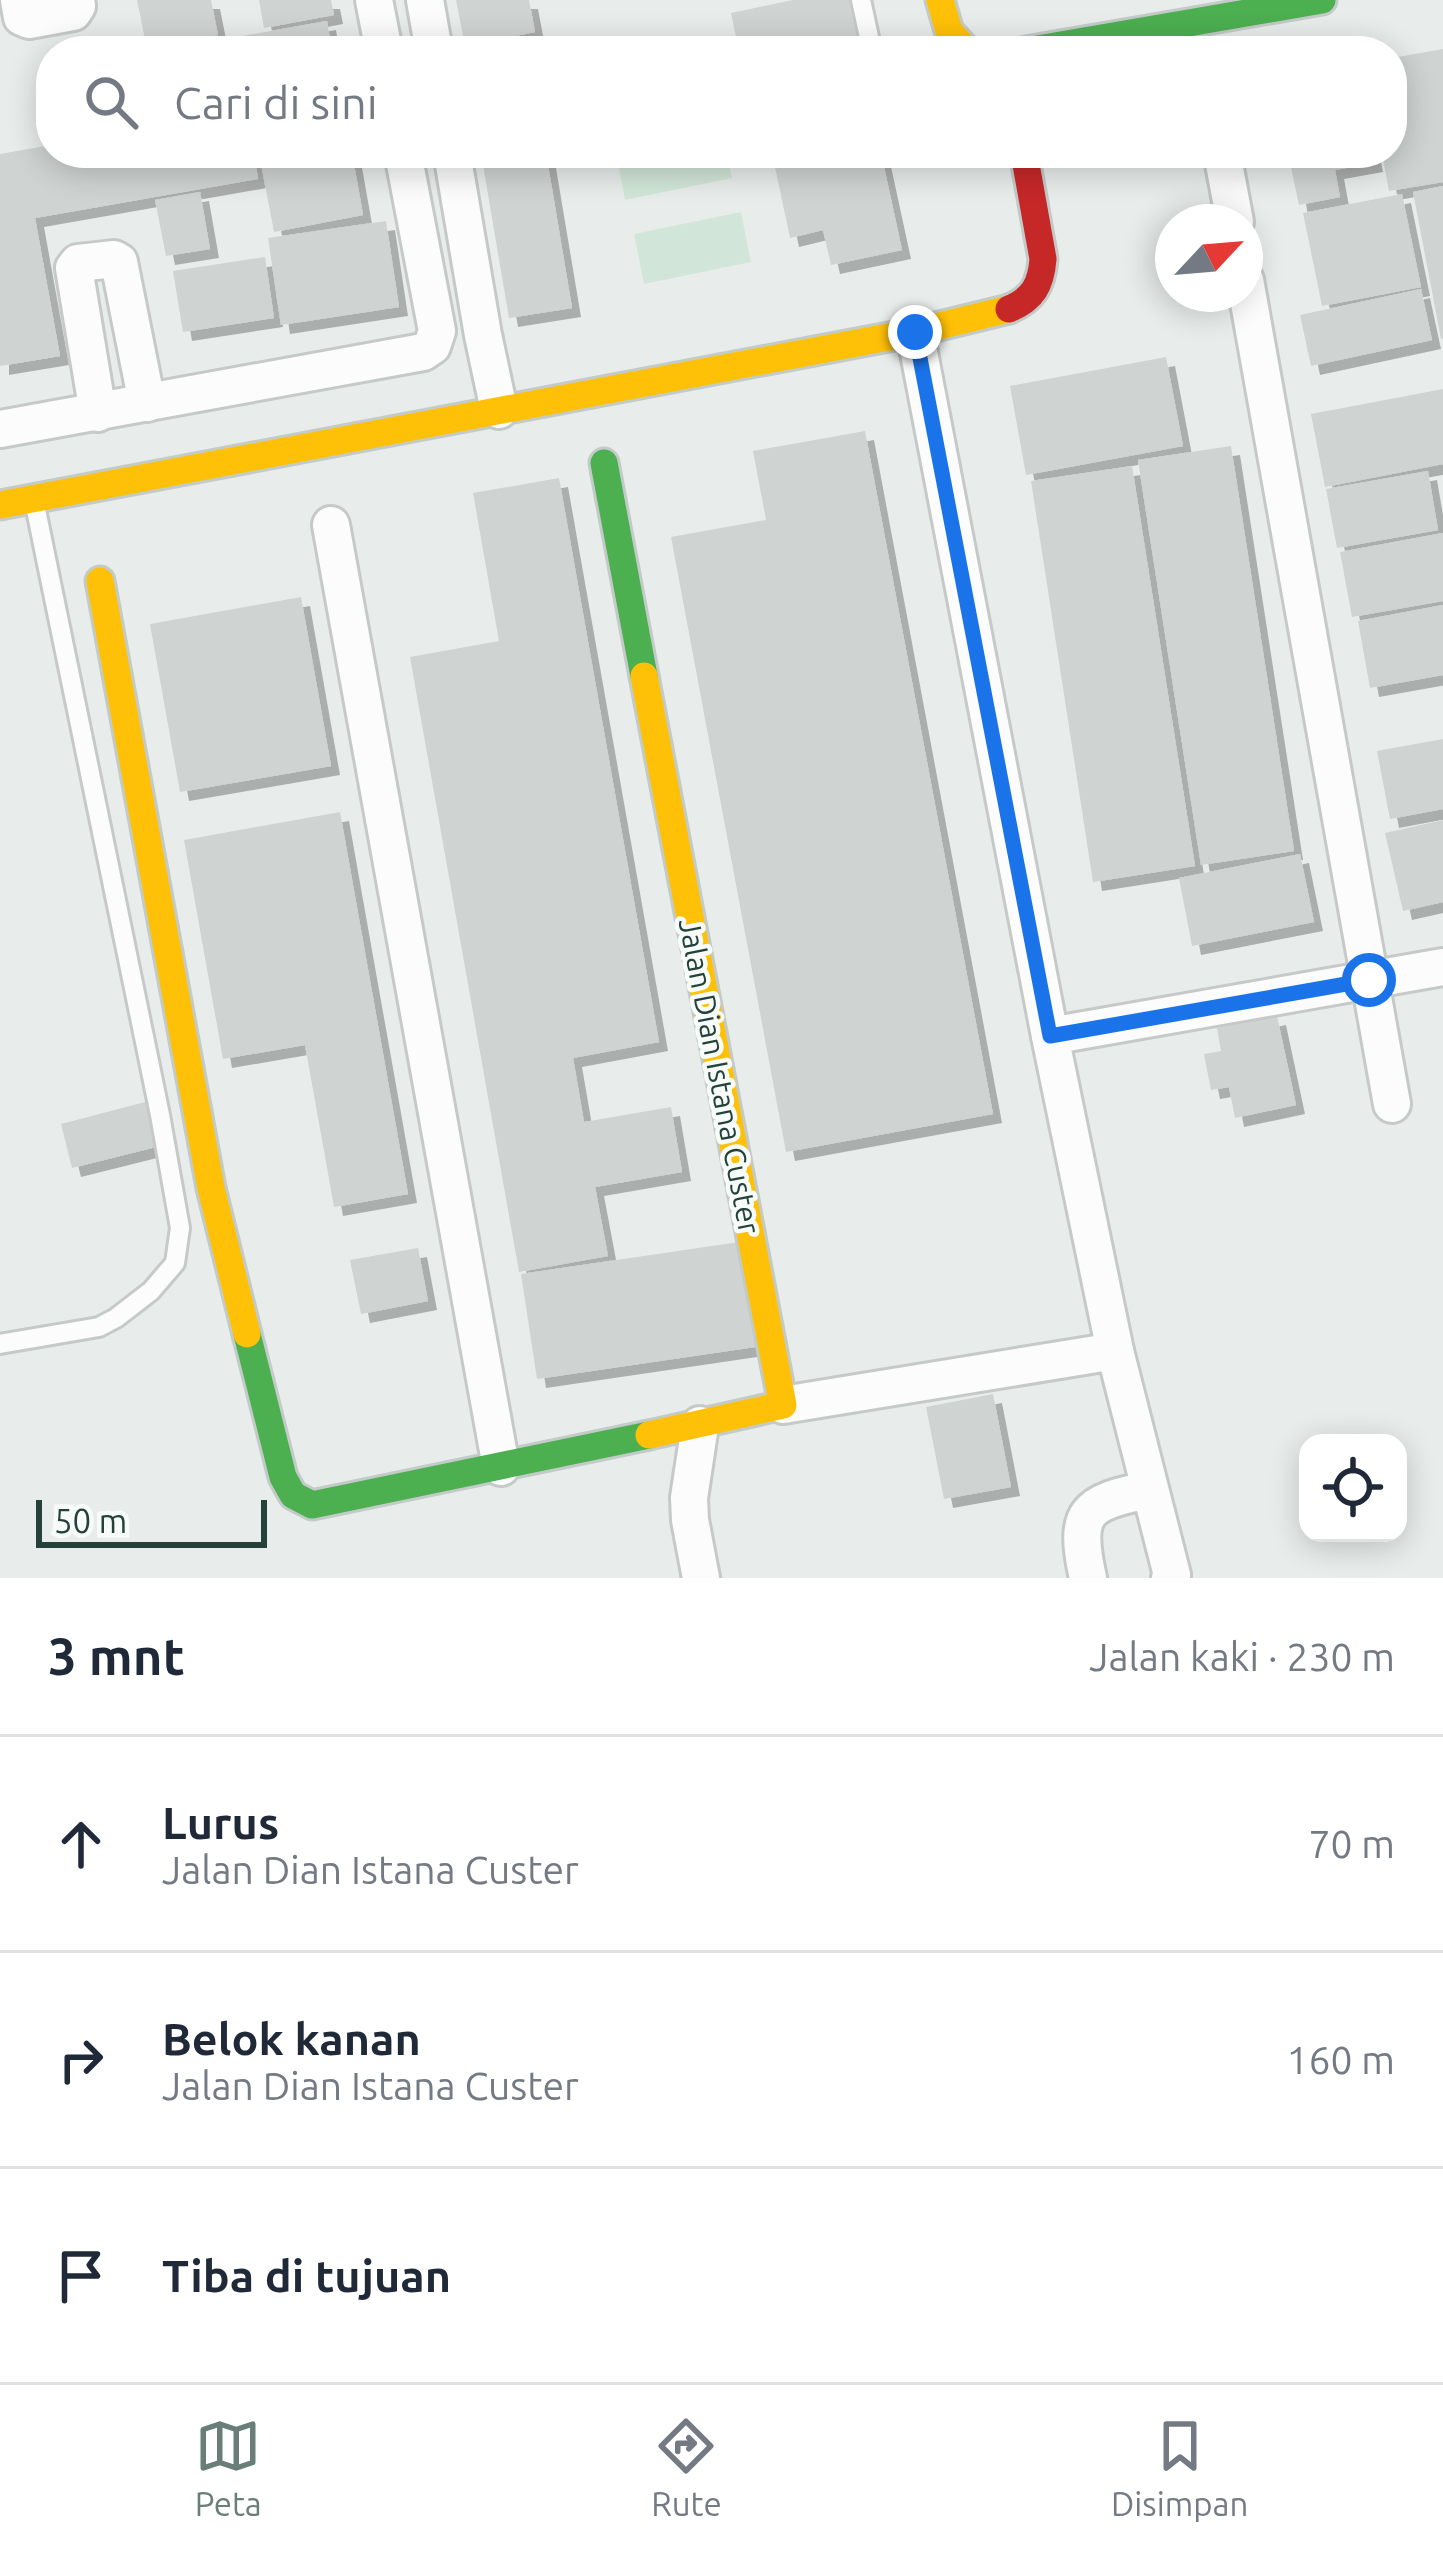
<!DOCTYPE html>
<html lang="id">
<head>
<meta charset="utf-8">
<style>
	:root { --surface:#fff; --page:#f6f6f7; --text:#1f2937; --muted:#747a83; --line:#e0e1e3; --accent:#697e78 }
	body { margin:0; font-family:Ubuntu,sans-serif; background:var(--page); color:var(--text) }
	.controls { position:absolute; right:36px; bottom:36px; display:grid; overflow:hidden; border-radius:24px; box-shadow:0 6px 30px #0003 }
	.controls button { width:108px; height:108px; display:grid; place-items:center; padding:0; border:0; border-bottom:3px solid var(--line); background:var(--surface); color:var(--text); font:60px sans-serif }
	.compass { position:absolute; left:1155px; top:204px; width:108px; height:108px; border-radius:50%; background:var(--surface); box-shadow:0 6px 30px #0003; rotate:64deg }
	.scale { position:absolute; left:36px; bottom:30px; width:231px; box-sizing:border-box; padding-left:12px; border:6px solid #24423a; border-top:0; font-size:33px; line-height:42px; white-space:nowrap; color:#24423a; -webkit-text-stroke:9px #f7fbf9; paint-order:stroke }
	.stop { position:absolute; width:36px; height:36px; margin:-27px; border:9px solid #1a73e8; border-radius:50%; background:#fff }
	.stop.end { background:#1a73e8; border-color:#fff; box-shadow:0 3px 12px #0008 }
	.list { margin:0; padding:0; list-style:none }
	h2 { display:flex; justify-content:space-between; align-items:center; height:156px; margin:0; padding:0 48px; font-size:51px }
	h2 small { font-size:39px; font-weight:400; color:var(--muted) }
	.list li { display:grid; grid-template-columns:78px 1fr auto; gap:36px; align-items:center; box-sizing:border-box; height:216px; padding:0 48px; border-top:3px solid var(--line) }
	.list b { display:block; font-size:45px; white-space:nowrap }
	.list p { margin:0; font-size:39px; white-space:nowrap; color:var(--muted) }
	.list em { font-size:39px; font-style:normal; color:var(--muted) }
	.icon { flex:none; width:66px; height:66px; fill:none; stroke:currentColor; stroke-width:2; stroke-linecap:round; stroke-linejoin:round }
	.map { position:relative; flex:none; width:1443px; height:1578px; overflow:hidden }
	.search { position:absolute; background:var(--surface); box-shadow:0 6px 30px #0003; left:36px; right:36px; top:36px; height:132px; display:flex; align-items:center; gap:30px; box-sizing:border-box; padding:0 42px; border-radius:48px; color:var(--muted); font-size:45px }
	.sheet { height:804px; background:var(--surface) }
	nav { display:flex; justify-content:space-around; align-items:center; box-sizing:border-box; height:168px; border-top:3px solid var(--line); background:var(--surface); font-size:33px; color:var(--muted) }
	nav a { display:grid; justify-items:center; gap:6px }
	nav .on { color:var(--accent) }
	.map>svg:first-child { display:block }
</style>
</head>
<body>
<div class="map">
<svg width="1443" height="1578" viewBox="0 0 1443 1578">
	<defs>
		<filter id="shadow"><feDropShadow dx="9" dy="9" stdDeviation="0" flood-color="#0004"/></filter>
	</defs>
	<rect width="100%" height="100%" fill="#e8edeb"/>
	<g fill="#d1e6d8">
		<path d="M616,153H727L732,178L625,200Z"/>
		<path d="M741,212L751,262L644,284L634,234Z"/>
	</g>
	<g fill="#cfd4d2" filter="url(#shadow)">
		<path d="M137,0H211L218,35L147,49Z"/>
		<path d="M259,0H331L334,15L264,28Z"/>
		<path d="M456,0H529L535,32L465,46Z"/>
		<path d="M793,0H857L866,40L814,51H739L731,13Z"/>
		<path d="M327,21L332,51H240L237,37Z"/>
		<path d="M1443,49V182L1389,191L1382,153H1392V58Z"/>
		<path d="M51,145V153H254L258,179L35,218L60,356L0,366V154Z"/>
		<path d="M259,153H352L363,215L274,232Z"/>
		<path d="M481,153H546L572,308L509,318Z"/>
		<path d="M772,153H881L902,250L831,265L823,230L790,238Z"/>
		<path d="M1288,153H1372L1374,163L1335,170L1340,197L1299,205Z"/>
		<path d="M1443,186V338L1441,339L1413,192Z"/>
		<path d="M200,192L210,249L166,256L155,200Z"/>
		<path d="M1402,194L1421,287L1322,306L1303,213Z"/>
		<path d="M386,221L399,307L281,325L268,238Z"/>
		<path d="M265,257L274,318L183,332L173,271Z"/>
		<path d="M1421,289L1432,340L1311,366L1300,315Z"/>
		<path d="M1166,357L1183,446L1026,475L1010,386Z"/>
		<path d="M1443,389V464L1325,487L1311,414Z"/>
		<path d="M865,431L993,1114L786,1152L671,537L766,520L753,451Z"/>
		<path d="M1231,446L1294,851L1201,865L1138,460Z"/>
		<path d="M1132,466L1195,866L1093,882L1031,481Z"/>
		<path d="M1428,471L1438,530L1337,548L1326,489Z"/>
		<path d="M559,478L659,1042L573,1058L584,1122L671,1107L682,1172L595,1187L608,1256L519,1272L410,657L499,641L473,493Z"/>
		<path d="M1443,533V601L1352,617L1340,552Z"/>
		<path d="M301,597L331,766L180,792L150,624Z"/>
		<path d="M1443,605V675L1370,688L1358,621Z"/>
		<path d="M1443,739V809L1390,819L1377,751Z"/>
		<path d="M340,812L408,1194L334,1207L305,1045L223,1059L184,840Z"/>
		<path d="M1443,820V902L1403,911L1385,833Z"/>
		<path d="M1300,854L1314,922L1192,946L1179,878Z"/>
		<path d="M1277,1016L1296,1105L1235,1118L1229,1087L1211,1090L1204,1054L1221,1051L1217,1028Z"/>
		<path d="M149,1101L160,1146L72,1168L61,1124Z"/>
		<path d="M739,1242L755,1347L537,1379L521,1274Z"/>
		<path d="M418,1248L428,1301L361,1314L350,1260Z"/>
		<path d="M993,1394L1011,1487L944,1499L926,1407Z"/>
	</g>
	<g fill="none" stroke-linecap="round" stroke-linejoin="round">
		<g stroke="#c5cac8" stroke-width="24">
			<g id="lane">
				<path d="M861,0L872,51"/>
				<path d="M0,1344L99,1327L116,1318L151,1291L175,1263L180,1228L160,1115L34,500"/>
			</g>
		</g>
		<g stroke="#c5cac8" stroke-width="42">
			<g id="street">
				<path d="M19,0L22,17L29,20L73,12L77,6L76,0"/>
				<path d="M374,0L384,51"/>
				<path d="M425,0L434,51"/>
				<path d="M452,153L483,335L499,410"/>
				<path d="M1222,153L1235,222"/>
				<path d="M1245,280L1392,1104"/>
				<path d="M915,332L1050,1036L1115,1351L1172,1575L1170,1578"/>
				<path d="M98,413L74,268L78,263L114,259L119,262L147,403"/>
				<path d="M0,429L423,352L432,346L437,331L403,153"/>
				<path d="M331,525L501,1467"/>
				<path d="M1050,1036L1443,967"/>
				<path d="M783,1405L1115,1351"/>
				<path d="M700,1425L689,1498L690,1520L701,1578"/>
				<path d="M1088,1578C1073,1512 1085,1502 1149,1490"/>
			</g>
		</g>
		<g stroke="#c3cbc8" stroke-width="33">
			<g id="fast">
				<path d="M1026,51L1322,0"/>
				<path d="M604,463L644,676"/>
				<path d="M247,1334L283,1477L293,1495L312,1505L649,1435"/>
			</g>
		</g>
		<g stroke="#c3cbc8" stroke-width="33">
			<g id="slow">
				<path d="M940,0L949,31L967,51"/>
				<path d="M0,505L915,332L1009,309"/>
				<path d="M100,581L211,1188L247,1334"/>
				<path d="M644,676L783,1405L649,1435"/>
			</g>
		</g>
		<g stroke="#c3cbc8" stroke-width="33">
			<path id="jam" d="M1009,309C1033,299 1041,285 1043,259L1024,153"/>
		</g>
		<use href="#lane" stroke="#fcfcfc" stroke-width="18"/>
		<use href="#street" stroke="#fcfcfc" stroke-width="36"/>
		<use href="#fast" stroke="#4caf50" stroke-width="27"/>
		<use href="#slow" stroke="#ffc107" stroke-width="27"/>
		<use href="#jam" stroke="#c62828" stroke-width="27"/>
	</g>
	<g fill="none" stroke-linecap="round" stroke-linejoin="round">
		<path stroke="#1a73e8" stroke-width="15" d="M915,332L1050,1036L1369,980"/>
	</g>
	<g text-anchor="middle" dominant-baseline="central" stroke-width="9" stroke-linejoin="round" paint-order="stroke">
		<g font-size="30" fill="#24423a" stroke="#f7fbf9">
			<text transform="translate(720 1076) rotate(79)">Jalan Dian Istana Custer</text>
		</g>
	</g>
</svg>
<div class="controls">
<button><svg class="icon" aria-label="locate" viewBox="0 0 24 24"><circle cx="12" cy="12" r="6"/><path d="M12 2v4M12 18v4M2 12h4M18 12h4"/></svg></button>
</div>
<svg class="compass" viewBox="-18 -18 36 36"><path d="M0-13l5 13h-10z" fill="#e53935"/><path d="M0 13l5-13h-10z" fill="#747a83"/></svg>
<div class="scale">50 m</div>
<div class="stop" style="left:1369px;top:980px"></div>
<div class="stop end" style="left:915px;top:332px"></div>
<div class="search"><svg class="icon" aria-label="search" viewBox="0 0 24 24"><circle cx="10" cy="10" r="6"/><path d="M15 15l6 6"/></svg>Cari di sini</div>
</div>
<section class="sheet">
<h2>3 mnt<small>Jalan kaki · 230 m</small></h2>
<ul class="list">
<li><svg class="icon" aria-label="ahead" viewBox="0 0 24 24"><path d="M12 20V5M6 11l6-6 6 6"/></svg><div><b>Lurus</b><p>Jalan Dian Istana Custer</p></div><em>70 m</em></li>
<li><svg class="icon" aria-label="right" viewBox="0 0 24 24"><path d="M7 20v-9h11M14 6l5 5-5 5"/></svg><div><b>Belok kanan</b><p>Jalan Dian Istana Custer</p></div><em>160 m</em></li>
<li><svg class="icon" aria-label="arrive" viewBox="0 0 24 24"><path d="M6 21V4h12l-3 4 3 4H6"/></svg><div><b>Tiba di tujuan</b></div></li>
</ul>
</section>
<nav>
<a class="on"><svg class="icon" aria-label="map" viewBox="0 0 24 24"><path d="M3 6l6-2 6 2 6-2v14l-6 2-6-2-6 2zM9 4v14M15 6v14"/></svg>Peta</a>
<a><svg class="icon" aria-label="directions" viewBox="0 0 24 24"><path d="M12 3l9 9-9 9-9-9zM9 14v-3h6M13 9l2 2-2 2"/></svg>Rute</a>
<a><svg class="icon" aria-label="saved" viewBox="0 0 24 24"><path d="M7 4h10v16l-5-4-5 4z"/></svg>Disimpan</a>
</nav>
</body>
</html>
